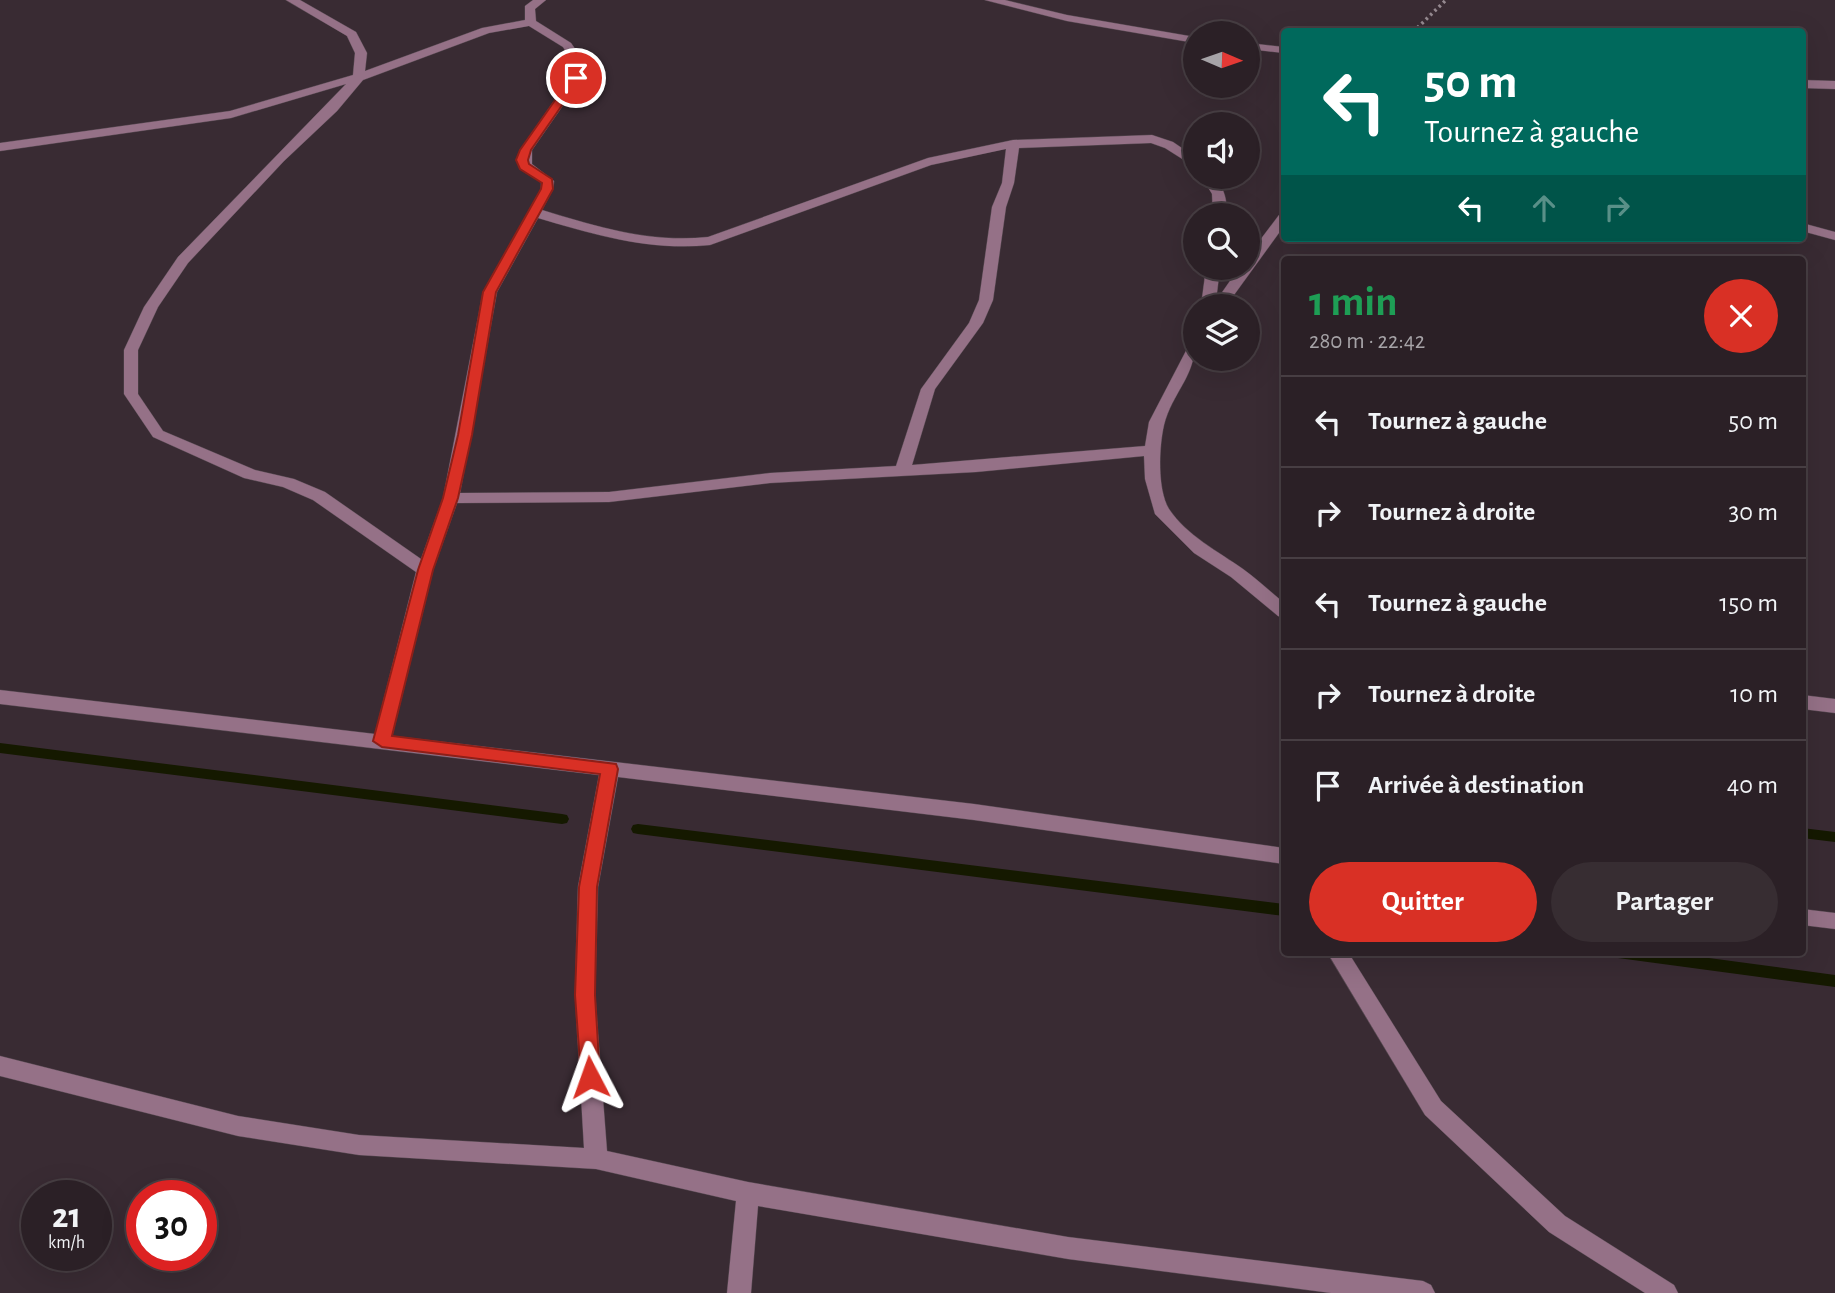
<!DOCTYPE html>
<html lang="fr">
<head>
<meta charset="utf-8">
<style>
	body { margin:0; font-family:"Alegreya Sans",sans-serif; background:#372d32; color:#f1f3f6; height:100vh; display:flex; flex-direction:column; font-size:26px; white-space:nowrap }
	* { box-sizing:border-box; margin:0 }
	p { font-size:23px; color:#a6a3a7 }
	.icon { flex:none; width:38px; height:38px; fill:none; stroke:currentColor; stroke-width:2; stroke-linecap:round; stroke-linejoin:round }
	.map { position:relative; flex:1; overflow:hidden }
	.details { position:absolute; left:1281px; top:256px; width:525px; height:700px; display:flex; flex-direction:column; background:#2b2026; border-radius:7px; box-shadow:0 7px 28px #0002,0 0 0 2px #473e43 }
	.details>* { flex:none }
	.banner { position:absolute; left:1281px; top:28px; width:525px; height:214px; border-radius:7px; box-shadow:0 7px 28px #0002,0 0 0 2px #473e43; background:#00695c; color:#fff; overflow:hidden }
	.needle { width:46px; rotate:92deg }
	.fabs { position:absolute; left:1183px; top:21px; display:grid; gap:14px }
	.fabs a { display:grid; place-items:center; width:77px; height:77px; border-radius:50%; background:#2b2026; box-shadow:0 7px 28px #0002,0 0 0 2px #473e43; font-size:35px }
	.speed { position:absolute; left:21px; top:1180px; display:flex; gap:14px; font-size:35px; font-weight:700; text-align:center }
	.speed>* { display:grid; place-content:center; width:91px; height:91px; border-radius:50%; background:#2b2026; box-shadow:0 7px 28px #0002,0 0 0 2px #473e43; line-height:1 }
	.speed small { font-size:18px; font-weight:400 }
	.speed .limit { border:10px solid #d22; background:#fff; color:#111 }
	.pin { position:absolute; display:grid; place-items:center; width:60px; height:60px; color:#fff; margin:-30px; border:4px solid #fff; border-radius:50%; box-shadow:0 2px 7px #0007 }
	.me { position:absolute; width:77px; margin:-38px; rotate:356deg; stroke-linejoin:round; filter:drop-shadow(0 0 5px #0008) }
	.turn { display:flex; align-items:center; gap:24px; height:147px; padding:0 28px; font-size:32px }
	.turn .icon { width:91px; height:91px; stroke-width:2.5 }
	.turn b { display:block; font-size:49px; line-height:60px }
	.lanes { display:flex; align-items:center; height:66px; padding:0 28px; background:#0003; justify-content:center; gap:35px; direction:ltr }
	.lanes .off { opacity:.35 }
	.round { display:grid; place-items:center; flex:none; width:74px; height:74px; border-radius:37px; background:#372d32 }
	.overview { display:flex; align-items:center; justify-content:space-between; height:119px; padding:0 28px }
	h1 { font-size:42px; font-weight:700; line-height:52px; color:#1e9e55 }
	.primary-button { display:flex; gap:14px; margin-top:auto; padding:14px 28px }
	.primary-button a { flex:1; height:80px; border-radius:42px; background:#d93025; color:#fff; font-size:28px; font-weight:700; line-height:80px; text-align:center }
	.primary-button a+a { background:#372d32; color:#f1f3f6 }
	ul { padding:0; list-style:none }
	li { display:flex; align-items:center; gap:21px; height:91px; padding:0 28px; border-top:2px solid #473e43 }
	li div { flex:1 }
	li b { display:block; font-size:26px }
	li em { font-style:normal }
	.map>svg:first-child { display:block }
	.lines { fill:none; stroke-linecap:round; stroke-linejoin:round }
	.stream { fill:#151900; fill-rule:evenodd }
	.minor-casing { stroke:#554850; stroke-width:1 }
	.path { stroke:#958990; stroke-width:3.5; stroke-dasharray:2.5 3.5; stroke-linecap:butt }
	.minor { fill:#957187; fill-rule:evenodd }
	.route { fill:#d93025; stroke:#8d1f18; stroke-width:2 }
</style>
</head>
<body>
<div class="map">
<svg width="1835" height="1293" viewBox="0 0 1835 1293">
	<rect width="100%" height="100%" fill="#392b33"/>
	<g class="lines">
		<path class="stream" d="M0,743L562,814L567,815L569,819L567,823L562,824L0,753Z
			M638,824L1284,904V916L638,834L633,833L631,829L633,825Z
			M1802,828L1835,832V842L1802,838Z
			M1611,952H1664L1835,975V987L1618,958L1613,956Z"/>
		<g class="minor-casing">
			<path id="minor" d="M286,0H300L356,32L367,53L365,71L482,28L525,20V6L533,0H546L535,9L536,21L571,43L585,63L582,78L532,150V164L554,181L553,189L542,210C598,227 649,243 708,237L928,158L1013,140L1152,135L1173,142L1195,157V167L1165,148L1151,143L1019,148L1014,183L1006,207L993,300L983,323L935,389L912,465L1145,446L1149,422L1188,347L1195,343C1195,377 1172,393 1164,425C1159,447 1157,489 1169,509C1186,535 1219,552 1243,569C1258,580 1271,592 1284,603V618L1278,616L1231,577L1194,553L1155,514L1145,479L1144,456L976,472L770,483L609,502L457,503L433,570L392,736L974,804L1284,848V864L974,820L618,777L598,887L595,994L607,1151L748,1182L1068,1237L1423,1281L1431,1285L1435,1293H1331L1068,1259L758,1206L751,1293H727L736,1201L596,1169L359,1155L238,1136L0,1076V1056L238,1116L359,1135L584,1148L575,994L578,887L599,775L0,704V690L375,734L416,572L313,500L283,487L244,478L153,437L124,394V350L144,307L178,257L346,84L231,118L0,151V143L230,111L353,75L355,53L347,36ZM529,26L563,47L573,63L570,78L520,150V165L541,182V189L483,292L443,498L421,559L325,492L294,479L255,470L163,431L138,394V350L158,307L188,263L284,161L337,111L363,80L489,33ZM1006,149L1002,183L992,207L979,300L969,323L921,389L896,466L770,473L609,492L460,493L497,292L538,218C596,235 649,251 710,245L931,165Z
				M985,0H1005L1067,15L1195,37V43L1067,21Z
				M1248,43L1284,47V53L1248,49Z
				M1802,80L1835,81V89L1802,88Z
				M1202,177H1215C1224,189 1228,200 1226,215H1213L1212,194Z
				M1284,214V226L1226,306H1201L1206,268H1220L1216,301L1239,268H1248V256L1279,215Z
				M1802,223L1835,232V240L1802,231Z
				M1802,695L1835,699V713L1802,709Z
				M1802,909L1835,913V929L1802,925Z
				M1327,952H1348L1441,1101L1565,1216L1674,1285L1678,1293H1645L1549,1232L1425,1115Z"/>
		</g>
		<path class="path" d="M1413,32L1446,0"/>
		<use href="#minor" class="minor"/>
	</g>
	<path class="route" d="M572,76L581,78L531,150L528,160L529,164L552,179L553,189L496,292L472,435L458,498L433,570L392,736L616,764L618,769L597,887L595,995L600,1077L597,1083L590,1086L583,1083L581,1077L575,995L579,887L600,774L382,747L373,741L418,570L443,498L458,435L483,292L541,189L542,183L520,169L516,160L520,150Z"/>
</svg>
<div class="fabs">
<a><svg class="needle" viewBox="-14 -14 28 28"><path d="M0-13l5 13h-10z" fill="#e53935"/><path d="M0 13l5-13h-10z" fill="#a6a3a7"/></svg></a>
<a><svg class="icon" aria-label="sound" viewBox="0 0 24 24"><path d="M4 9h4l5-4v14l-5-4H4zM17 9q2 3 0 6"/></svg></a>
<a><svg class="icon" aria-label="search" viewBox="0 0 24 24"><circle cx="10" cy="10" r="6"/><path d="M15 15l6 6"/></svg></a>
<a><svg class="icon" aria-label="layers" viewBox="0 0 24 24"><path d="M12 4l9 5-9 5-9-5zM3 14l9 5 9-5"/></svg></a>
</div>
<div class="speed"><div>21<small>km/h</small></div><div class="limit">30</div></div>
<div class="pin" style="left:576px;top:78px;background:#d93025"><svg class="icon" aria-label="arrive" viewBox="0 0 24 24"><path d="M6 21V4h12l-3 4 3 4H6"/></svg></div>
<svg class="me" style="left:590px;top:1077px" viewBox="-20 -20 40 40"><path d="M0-17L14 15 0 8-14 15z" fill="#d93025" stroke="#fff" stroke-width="4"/></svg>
<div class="banner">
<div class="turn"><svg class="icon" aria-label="left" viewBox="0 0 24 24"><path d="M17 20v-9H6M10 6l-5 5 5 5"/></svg><div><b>50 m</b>Tournez à gauche</div></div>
<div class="lanes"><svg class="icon" aria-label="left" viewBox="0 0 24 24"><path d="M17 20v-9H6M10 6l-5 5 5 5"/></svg><svg class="icon off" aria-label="ahead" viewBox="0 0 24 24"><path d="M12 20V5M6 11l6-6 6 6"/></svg><svg class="icon off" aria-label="right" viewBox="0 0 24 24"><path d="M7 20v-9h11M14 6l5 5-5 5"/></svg></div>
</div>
<section class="details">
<div class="overview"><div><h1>1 min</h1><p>280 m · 22:42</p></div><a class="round" style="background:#d93025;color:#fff"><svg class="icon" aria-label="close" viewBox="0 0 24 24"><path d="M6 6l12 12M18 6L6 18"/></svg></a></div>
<ul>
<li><svg class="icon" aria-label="left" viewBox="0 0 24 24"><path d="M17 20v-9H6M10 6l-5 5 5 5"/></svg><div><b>Tournez à gauche</b></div><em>50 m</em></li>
<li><svg class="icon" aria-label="right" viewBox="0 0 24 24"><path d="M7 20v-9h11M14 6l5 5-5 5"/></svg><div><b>Tournez à droite</b></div><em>30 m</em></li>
<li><svg class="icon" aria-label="left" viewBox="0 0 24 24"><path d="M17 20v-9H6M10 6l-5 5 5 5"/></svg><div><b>Tournez à gauche</b></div><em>150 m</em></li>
<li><svg class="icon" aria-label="right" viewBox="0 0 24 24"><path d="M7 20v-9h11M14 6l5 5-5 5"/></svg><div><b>Tournez à droite</b></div><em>10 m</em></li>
<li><svg class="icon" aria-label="arrive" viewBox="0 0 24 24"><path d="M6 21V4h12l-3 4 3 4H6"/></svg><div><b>Arrivée à destination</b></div><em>40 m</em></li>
</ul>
<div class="primary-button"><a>Quitter</a><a>Partager</a></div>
</section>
</div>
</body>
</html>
